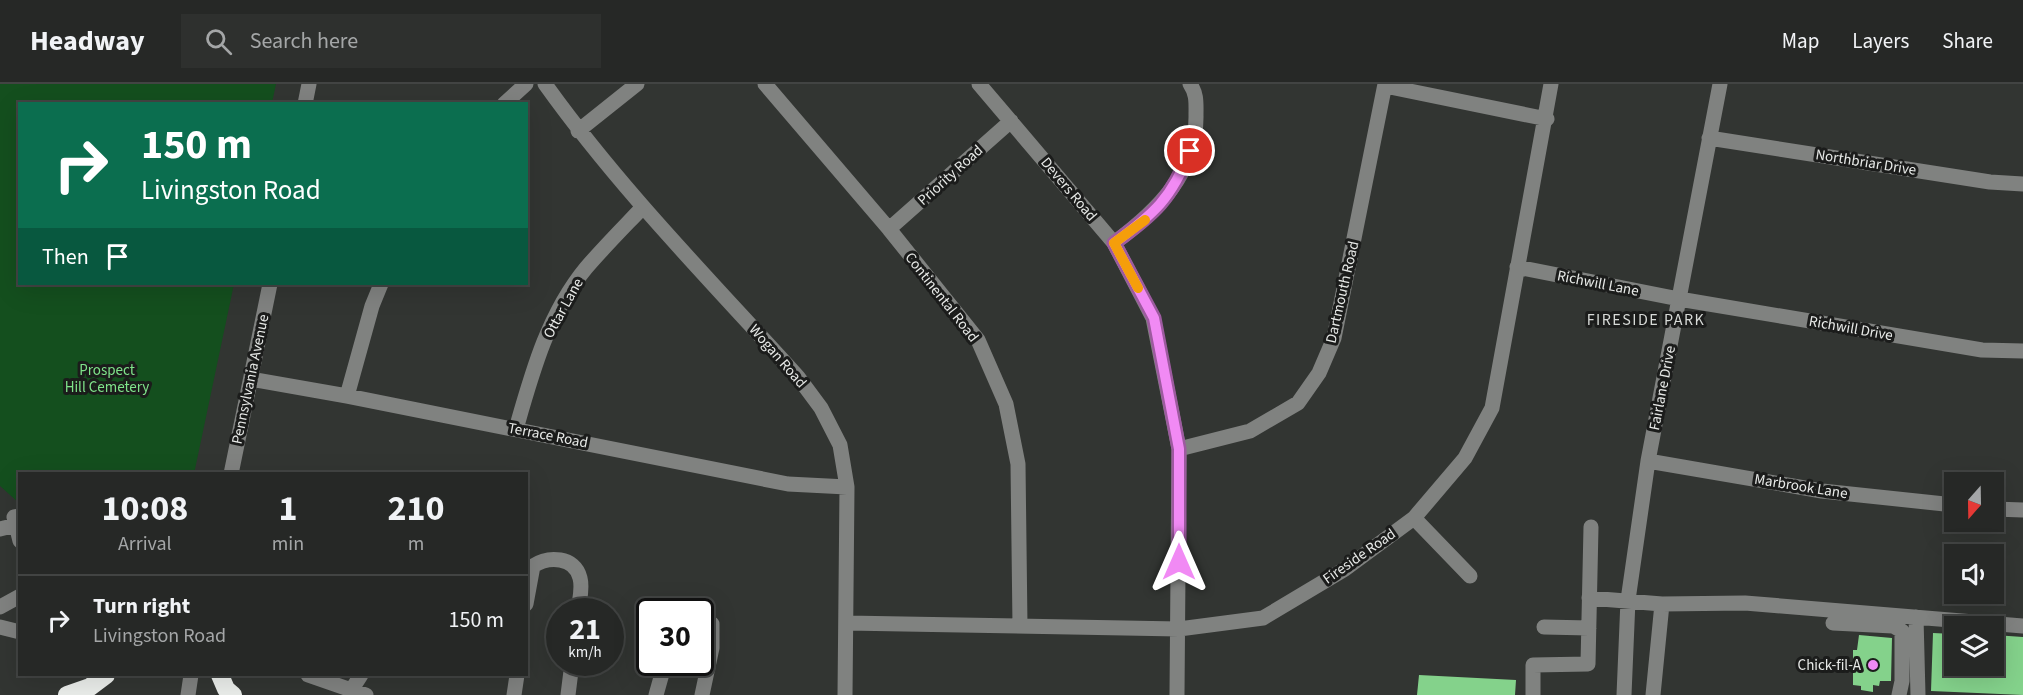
<!DOCTYPE html>
<html lang="en">
<head>
<meta charset="utf-8">
<style>
	body { margin:0; font-family:"Source Sans 3",sans-serif; background:#2e302e; color:#f1f3f6; height:100vh; display:flex; flex-direction:column; font-size:22px; white-space:nowrap }
	* { box-sizing:border-box; margin:0 }
	p { font-size:20px; color:#a4a6a7 }
	.icon { flex:none; width:33px; height:33px; fill:none; stroke:currentColor; stroke-width:2; stroke-linecap:round; stroke-linejoin:round }
	.map { position:relative; flex:1; overflow:hidden }
	.drawer { position:absolute; left:18px; top:388px; width:510px; height:204px; display:flex; flex-direction:column; background:#262826; border-radius:0px; box-shadow:0 6px 24px #0002,0 0 0 2px #424443 }
	.drawer>* { flex:none }
	.banner { position:absolute; left:18px; top:18px; width:510px; height:183px; border-radius:0px; box-shadow:0 6px 24px #0002,0 0 0 2px #424443; background:#0b6e4f; color:#fff; overflow:hidden }
	.needle { width:39px; rotate:200deg }
	.tools { position:absolute; left:1944px; top:388px; display:grid; gap:12px }
	.tools a { display:grid; place-items:center; width:60px; height:60px; border-radius:0px; background:#262826; box-shadow:0 6px 24px #0002,0 0 0 2px #424443; font-size:30px }
	.speed { position:absolute; left:546px; top:514px; display:flex; gap:12px; font-size:30px; font-weight:700; text-align:center }
	.speed>* { display:grid; place-content:center; width:78px; height:78px; border-radius:50%; background:#262826; box-shadow:0 6px 24px #0002,0 0 0 2px #424443; line-height:1 }
	.speed small { font-size:15px; font-weight:400 }
	.speed .limit { border:3px solid #111; border-radius:9px; background:#fff; color:#111 }
	.pin { position:absolute; display:grid; place-items:center; width:51px; height:51px; color:#fff; margin:-26px; border:3px solid #fff; border-radius:50%; box-shadow:0 2px 6px #0007 }
	.me { position:absolute; width:66px; margin:-33px; rotate:0deg; stroke-linejoin:round; filter:drop-shadow(0 0 4px #0008) }
	.turn { display:flex; align-items:center; gap:21px; height:126px; padding:0 24px; font-size:27px }
	.turn .icon { width:78px; height:78px; stroke-width:2.5 }
	.turn b { display:block; font-size:42px; line-height:51px }
	.then { display:flex; align-items:center; height:57px; padding:0 24px; background:#0003; gap:12px; font-size:22px }
	.eta { display:flex; justify-content:space-evenly; align-items:center; height:102px; text-align:center }
	.eta b { font-size:36px; font-weight:700; line-height:42px }
	ul { padding:0; list-style:none }
	li { display:flex; align-items:center; gap:18px; height:90px; padding:0 24px; border-top:2px solid #424443 }
	li div { flex:1 }
	li b { display:block; font-size:22px }
	li em { font-style:normal }
	header { display:flex; align-items:center; gap:36px; box-sizing:border-box; height:84px; padding:0 30px; background:#262826; border-bottom:2px solid #424443 }
	header strong { font-size:28px }
	nav { display:flex; gap:33px; margin-inline-start:auto; font-size:21px }
	.search { width:420px; height:54px; background:#2e302e; display:flex; align-items:center; gap:15px; box-sizing:border-box; padding:0 21px; border-radius:0px; color:#a4a6a7; font-size:22px }
	.map>svg:first-child { display:block }
	.green { fill:#144f1e }
	.building { fill:#84d28b }
	.lines { fill:none; stroke-linecap:round; stroke-linejoin:round }
	.minor { stroke:#808280; stroke-width:15 }
	.highway { stroke:#ebeeeb; stroke-width:18 }
	.route-casing { stroke:#9d5a9f; stroke-width:15 }
	.route { stroke:#f18af4; stroke-width:10 }
	.slow { stroke:#f59e0b; stroke-width:10 }
	.poi-dot { fill:#f18af4; stroke:#1b1c1b; stroke-width:2 }
	.labels { text-anchor:middle; stroke-width:6; stroke-linejoin:round; paint-order:stroke }
	.street-label { font-size:15px; fill:#e8eae8; stroke:#1b1c1b }
	.park-label { font-size:15px; fill:#7fe38a; stroke:#1b1c1b }
	.poi-label { font-size:15px; fill:#e8eae8; stroke:#1b1c1b; text-anchor:end }
	.neighbourhood-label { font-size:16px; letter-spacing:1.5px; fill:#d7dad7; stroke:#1b1c1b }
</style>
</head>
<body>
<header>
<strong>Headway</strong>
<div class="search"><svg class="icon" aria-label="search" viewBox="0 0 24 24"><circle cx="10" cy="10" r="6"/><path d="M15 15l6 6"/></svg>Search here</div>
<nav><a>Map</a><a>Layers</a><a>Share</a></nav>
</header>
<div class="map">
<svg width="2023" height="611" viewBox="0 0 2023 611">
	<rect width="100%" height="100%" fill="#323532"/>
	<path class="green" d="M0,0H276L272,19L20,20V200H234L194,390H20L19,419L0,402Z"/>
	<path class="building" d="M1933,549L1954,550V582H1994V551L2023,553V611L1931,607Z
		M1859,551L1892,554L1891,597H1880L1879,602L1873,601V608L1861,606V602L1853,601V566H1857Z
		M1419,591L1516,596L1515,611H1417Z"/>
	<g class="lines">
		<path class="minor" d="M545,0C620,105 712,198 798,293L821,324L840,361L847,403L845,611
			M765,0L889,145L978,256L1006,320L1018,380L1020,542
			M979,0L1114,159L1153,234L1179,365L1177,611
			M1385,2L1547,35
			M305,20L309,0
			M504,20L526,0
			M578,47L637,0
			M1709,54L1990,98L2023,100
			M889,145L1011,37
			M1114,159C1157,127 1197,89 1196,31C1196,19 1197,10 1190,0
			M1517,183L1679,215L1982,266L2023,267
			M251,295L347,312L788,400L847,403
			M347,312L372,222L381,200
			M516,345C532,289 548,230 586,184C604,163 624,143 643,123
			M1179,365L1250,347L1298,319L1319,289L1334,254L1385,0
			M1648,377L1822,407L1954,421
			M231,390L270,200
			M1994,425L2023,426
			M20,432L14,433L20,457
			M1414,434L1470,492
			M0,445L16,441
			M1589,514L1662,520L1745,519L2023,542
			M526,520L533,482C548,472 575,472 580,494C583,505 579,517 578,528
			M0,523L20,512
			M1916,533L1918,611
			M700,536L712,540V564L702,611
			M847,539L1179,545L1263,534L1345,485L1414,434L1465,374L1492,324L1551,0
			M1833,539L1893,542L1902,547V597L1899,611
			M0,543L20,548
			M1544,543L1589,544
			M308,591L366,611
			M352,605L361,591
			M188,611L191,591
			M514,611L517,591
			M568,611L572,579
			M656,611L665,579
			M1533,611V581L1588,580L1591,443
			M1624,611L1628,516L1648,377L1720,0
			M1653,611L1662,520"/>
		<path class="highway" d="M220,591L226,605L233,611
			M67,611L90,603L106,591"/>
	</g>
	<g class="lines">
		<g class="route-casing">
			<path id="route" d="M1179,478V365L1154,234L1114,159C1154,130 1172,114 1190,67"/>
		</g>
		<use href="#route" class="route"/>
		<path class="slow" d="M1138,204L1114,159L1145,136"/>
	</g>
	<circle class="poi-dot" cx="1873" cy="581" r="6"/>
	<g class="labels">
		<g class="street-label">
			<text transform="translate(1866 78) rotate(9)" y="5">Northbriar Drive</text>
			<text transform="translate(950 91) rotate(-42)" y="5">Priority Road</text>
			<text transform="translate(1069 105) rotate(50)" y="5">Devers Road</text>
			<text transform="translate(1598 199) rotate(11)" y="5">Richwill Lane</text>
			<text transform="translate(1342 208) rotate(-77)" y="5">Dartmouth Road</text>
			<text transform="translate(942 213) rotate(52)" y="5">Continental Road</text>
			<text transform="translate(563 224) rotate(-61)" y="5">Ottar Lane</text>
			<text transform="translate(1851 244) rotate(10)" y="5">Richwill Drive</text>
			<text transform="translate(778 272) rotate(49)" y="5">Wogan Road</text>
			<text transform="translate(250 295) rotate(-78)" y="5">Pennsylvania Avenue</text>
			<text transform="translate(1662 304) rotate(-79)" y="5">Fairlane Drive</text>
			<text transform="translate(548 351) rotate(11)" y="5">Terrace Road</text>
			<text transform="translate(1801 402) rotate(9)" y="5">Marbrook Lane</text>
			<text transform="translate(1359 472) rotate(-35)" y="5">Fireside Road</text>
		</g>
		<g class="park-label">
			<text x="107" y="291">Prospect<tspan x="107" dy="17">Hill Cemetery</tspan></text>
		</g>
		<g class="poi-label">
			<text x="1861" y="586">Chick-fil-A</text>
		</g>
		<g class="neighbourhood-label">
			<text x="1646" y="241">FIRESIDE PARK</text>
		</g>
	</g>
</svg>
<div class="tools">
<a><svg class="needle" viewBox="-14 -14 28 28"><path d="M0-13l5 13h-10z" fill="#e53935"/><path d="M0 13l5-13h-10z" fill="#a4a6a7"/></svg></a>
<a><svg class="icon" aria-label="sound" viewBox="0 0 24 24"><path d="M4 9h4l5-4v14l-5-4H4zM17 9q2 3 0 6"/></svg></a>
<a><svg class="icon" aria-label="layers" viewBox="0 0 24 24"><path d="M12 4l9 5-9 5-9-5zM3 14l9 5 9-5"/></svg></a>
</div>
<div class="speed"><div>21<small>km/h</small></div><div class="limit">30</div></div>
<div class="pin" style="left:1190px;top:67px;background:#d93025"><svg class="icon" aria-label="arrive" viewBox="0 0 24 24"><path d="M6 21V4h12l-3 4 3 4H6"/></svg></div>
<svg class="me" style="left:1179px;top:478px" viewBox="-20 -20 40 40"><path d="M0-17L14 15 0 8-14 15z" fill="#f18af4" stroke="#fff" stroke-width="4"/></svg>
<div class="banner">
<div class="turn"><svg class="icon" aria-label="right" viewBox="0 0 24 24"><path d="M7 20v-9h11M14 6l5 5-5 5"/></svg><div><b>150 m</b>Livingston Road</div></div>
<div class="then">Then<svg class="icon" aria-label="arrive" viewBox="0 0 24 24"><path d="M6 21V4h12l-3 4 3 4H6"/></svg></div>
</div>
<section class="drawer">
<div class="eta">
<div><b>10:08</b><p>Arrival</p></div>
<div><b>1</b><p>min</p></div>
<div><b>210</b><p>m</p></div>
</div>
<ul>
<li><svg class="icon" aria-label="right" viewBox="0 0 24 24"><path d="M7 20v-9h11M14 6l5 5-5 5"/></svg><div><b>Turn right</b><p>Livingston Road</p></div><em>150 m</em></li>
</ul>
</section>
</div>
</body>
</html>
